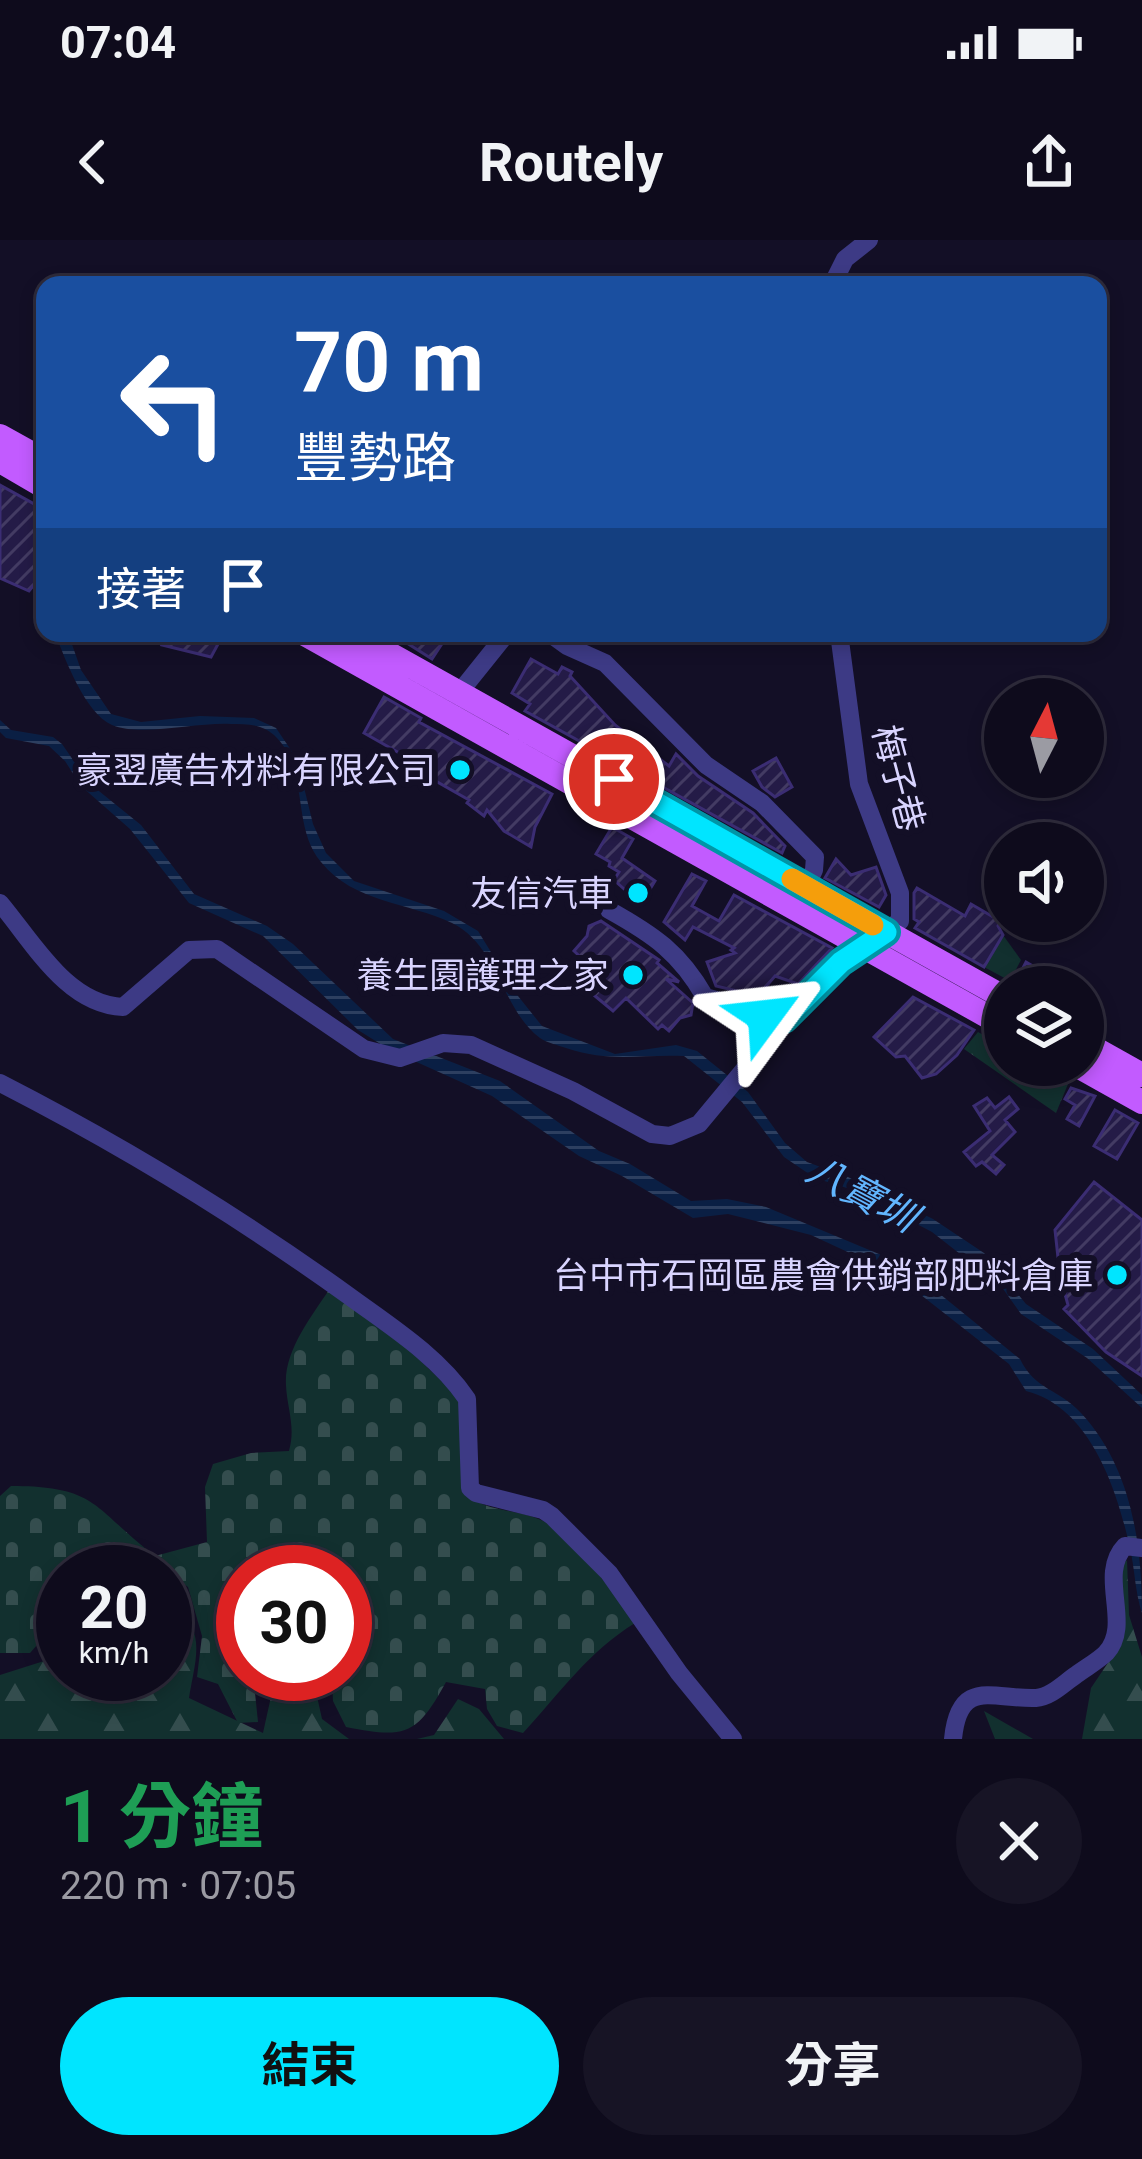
<!DOCTYPE html>
<html lang="zh-TW">
<head>
<meta charset="utf-8">
<style>
	body { margin:0; font-family:Roboto,"Noto Sans TC",sans-serif; background:#171425; color:#f1f3f6; height:100vh; display:flex; flex-direction:column; font-size:45px; white-space:nowrap }
	* { box-sizing:border-box; margin:0 }
	p { font-size:39px; color:#9b9ba3 }
	.icon { flex:none; width:66px; height:66px; fill:none; stroke:currentColor; stroke-width:2; stroke-linecap:round; stroke-linejoin:round }
	.map { position:relative; height:1499px; overflow:hidden }
	.panel { display:flex; flex-direction:column; background:#0e0b1c; flex:1 }
	.panel>* { flex:none }
	.hud { position:absolute; left:36px; top:36px; width:1071px; height:366px; border-radius:24px; box-shadow:0 6px 18px #0003,0 0 0 3px #2e2b3b; background:#1a4fa0; color:#fff; overflow:hidden }
	.needle { width:78px; rotate:6deg }
	.controls { position:absolute; left:984px; top:438px; display:grid; gap:24px }
	.controls a { display:grid; place-items:center; width:120px; height:120px; border-radius:50%; background:#0e0b1c; box-shadow:0 6px 18px #0003,0 0 0 3px #2e2b3b; font-size:60px }
	.speed { position:absolute; left:36px; top:1305px; display:flex; gap:24px; font-size:60px; font-weight:700; text-align:center }
	.speed>* { display:grid; place-content:center; width:156px; height:156px; border-radius:50%; background:#0e0b1c; box-shadow:0 6px 18px #0003,0 0 0 3px #2e2b3b; line-height:1 }
	.speed small { font-size:30px; font-weight:400 }
	.speed .limit { border:18px solid #d22; background:#fff; color:#111 }
	.pin { position:absolute; display:grid; place-items:center; width:102px; height:102px; color:#fff; margin:-51px; border:6px solid #fff; border-radius:50%; box-shadow:0 3px 12px #0007 }
	.me { position:absolute; width:132px; margin:-66px; rotate:60deg; stroke-linejoin:round; filter:drop-shadow(0 0 9px #0008) }
	.turn { display:flex; align-items:center; gap:42px; height:252px; padding:0 60px; font-size:54px }
	.turn .icon { width:156px; height:156px; stroke-width:2.5 }
	.turn b { display:block; font-size:84px; line-height:102px }
	.then { display:flex; align-items:center; height:114px; padding:0 60px; background:#0003; gap:24px; font-size:45px }
	.round { display:grid; place-items:center; flex:none; width:126px; height:126px; border-radius:63px; background:#171425 }
	.overview { display:flex; align-items:center; justify-content:space-between; height:204px; padding:0 60px }
	h1 { font-size:72px; font-weight:700; line-height:90px; color:#1e9e55 }
	.action { display:flex; gap:24px; margin-top:auto; padding:24px 60px }
	.action a { flex:1; height:138px; border-radius:72px; background:#00e5ff; color:#111; font-size:48px; font-weight:700; line-height:138px; text-align:center }
	.action a+a { background:#171425; color:#f1f3f6 }
	.status { display:flex; justify-content:space-between; align-items:center; height:84px; padding:0 60px; background:#0e0b1c; direction:ltr }
	.status svg { height:33px; fill:currentColor }
	header { display:flex; justify-content:space-between; align-items:center; height:156px; padding:0 60px; background:#0e0b1c; font-size:54px; font-weight:700 }
	.map>svg:first-child { display:block }
	.green { fill:#12302f }
	.forest { fill:url(#forest-firs) }
	.cemetery { fill:url(#cemetery-stones) }
	.water { fill:url(#water-rules) }
	.building { fill:url(#building-hatch); stroke:#3b2d73; stroke-width:3 }
	.lines { fill:none; stroke-linecap:round; stroke-linejoin:round }
	.minor { stroke:#3d3a85; stroke-width:18 }
	.major { stroke:#c25bff; stroke-width:24 }
	.route-casing { stroke:#0095a6; stroke-width:30 }
	.route { stroke:#00e5ff; stroke-width:21 }
	.slow { stroke:#f59e0b; stroke-width:21 }
	.poi-dot { fill:#00e5ff; stroke:#130f26; stroke-width:4.5 }
	.labels { text-anchor:middle; stroke-width:12; stroke-linejoin:round; paint-order:stroke }
	.poi-label { font-size:36px; fill:#d9d4ff; stroke:#130f26; text-anchor:end }
	.street-label { font-size:36px; fill:#d9d4ff; stroke:#130f26 }
	.water-label { font-size:39px; font-style:italic; fill:#62b6ff; stroke:#130f26 }
</style>
</head>
<body>
<div class="status"><b>07:04</b><svg viewBox="0 0 49 12"><path d="M0 12V9h3v3zM5 12V6h3v6zM10 12V3h3v9zM15 12V0h3v12zM26 1h20v11H26zM47 4h2v5h-2z"/></svg></div>
<header><svg class="icon" aria-label="back" viewBox="0 0 24 24"><path d="M15 5l-7 7 7 7"/></svg>Routely<svg class="icon" aria-label="share" viewBox="0 0 24 24"><path d="M12 15V3M7 8l5-5 5 5M5 13v7h14v-7"/></svg></header>
<div class="map">
<svg width="1142" height="1499" viewBox="0 0 1142 1499">
	<defs>
		<pattern id="forest-firs" width="22" height="20" patternUnits="userSpaceOnUse" patternTransform="scale(3)"><rect width="22" height="20" fill="#12302f"/><path d="M5 1l3.5 6h-7zM16 11l3.5 6h-7z" fill="#344d4e"/></pattern>
		<pattern id="cemetery-stones" width="16" height="16" patternUnits="userSpaceOnUse" patternTransform="scale(3)"><rect width="16" height="16" fill="#12302f"/><path d="M2 7V4a2 2 0 0 1 4 0v3zM10 15v-3a2 2 0 0 1 4 0v3z" fill="#344d4e"/></pattern>
		<pattern id="water-rules" width="6" height="5" patternUnits="userSpaceOnUse" patternTransform="scale(3)"><rect width="6" height="5" fill="#0a1f44"/><path d="M0 2.5h6" fill="none" stroke="#2d3f60"/></pattern>
		<pattern id="building-hatch" width="6" height="6" patternUnits="userSpaceOnUse" patternTransform="scale(3)"><rect width="6" height="6" fill="#241b47"/><path d="M-1 1l2-2M0 6l6-6M5 7l2-2" fill="none" stroke="#433b63"/></pattern>
	</defs>
	<rect width="100%" height="100%" fill="#130f26"/>
	<path class="green" d="M1003,695L1021,720L1010,741L984,727Z"/>
	<path class="forest" d="M978,792L1005,807V825H1035L1068,844L1056,873L964,809Z
		M1127,1320L1129,1375L1142,1417V1499H1082L1091,1448L1122,1402L1120,1328Z
		M178,1373C208,1390 193,1429 189,1458L263,1493L276,1434H312L322,1479L349,1499H0V1435L63,1415V1434H165V1378Z
		M458,1459L479,1469L504,1499H417L434,1495Z
		M984,1471L1033,1499H1034H995Z"/>
	<path class="cemetery" d="M329,1050L399,1100L461,1160L464,1251C482,1273 516,1268 541,1280C571,1293 615,1355 635,1383C588,1412 560,1453 523,1493L497,1486L487,1469L485,1449L446,1442C417,1495 406,1499 346,1487L333,1461L332,1434H345V1332H243V1434H253L258,1482L238,1483L218,1444L197,1437L202,1396L188,1347L175,1337L165,1342V1332H63V1382H57L30,1413H0V1256L11,1246C99,1246 93,1269 155,1316L207,1302L205,1247L213,1224L251,1213L289,1211C296,1187 287,1168 286,1145C284,1111 311,1077 329,1050Z"/>
	<path class="water" d="M55,393H68L81,430L111,474L141,482L200,476L254,478L276,488L297,519L313,584L326,613L354,641L444,671L478,691L518,756L542,786L615,814L676,805L697,811L748,852L785,903L807,922L848,937L933,979L984,1013L1026,1064L1093,1109L1142,1155V1168L1087,1118L1021,1074L1001,1046L932,992L850,949L815,938L784,917L742,862L684,816C639,814 612,823 566,808C558,805 547,803 540,798C501,769 499,706 452,683C408,662 354,663 321,622C291,587 310,528 274,495C262,484 246,484 231,484C197,482 141,497 112,485C85,473 65,419 55,393Z
		M0,480L11,490L53,497L62,504L89,543L141,585L194,654L267,686L293,704L393,799L500,841L599,911L630,924L691,961L727,959L766,967L903,1024L1020,1119C1035,1150 1059,1149 1081,1173C1131,1227 1142,1303 1142,1373C1135,1352 1135,1330 1130,1308C1117,1249 1090,1167 1026,1151L1009,1124L893,1033L811,995L728,974L693,978L622,936L579,916L492,856L390,810L358,790L263,696L189,663L130,589L81,546L65,521L49,506L6,498L0,492Z"/>
	<path class="building" d="M0,245L45,270V332L29,351L0,338Z
		M168,393H224L211,417L162,405Z
		M406,393H449L432,419L402,400Z
		M531,419L558,434L562,427L572,432L570,436L615,485L669,526L676,514L698,536L753,573L785,606L782,613L525,471L530,464L512,453Z
		M384,457L421,478L419,482L552,554L535,587L531,607L504,591L487,570L484,576L467,563L469,560L404,523L408,518L364,493Z
		M776,518L792,547L775,557L762,547L753,531Z
		M612,587L633,599L622,618L655,641L641,664L614,640L619,632L609,626L610,622L596,614Z
		M836,619L851,635L876,627L886,655L879,667L825,638Z
		M692,634L706,641L692,666L719,681L734,655L832,708L798,744L775,736L758,756L716,746L707,722L735,713L731,710L734,708L693,687L685,700L664,682Z
		M917,648L965,676L971,664L1000,681L998,686L1003,695L984,727L915,688L919,682L914,679V653Z
		M601,681L659,720L657,723L679,742L666,739L693,763L691,775L680,778L669,791L662,785L658,789L626,758L613,771L589,751L602,737L574,711L587,696L589,686Z
		M1026,722L1048,735L1041,747L1014,745Z
		M913,757L974,790L957,815L936,834L922,838L905,816L896,817L874,797Z
		M1071,848L1095,856L1079,886L1067,879L1075,865L1065,859Z
		M1009,857L1018,869L1005,880L1015,892L992,915L1004,925L996,934L982,922L976,926L964,912L990,891L974,866L987,858L995,868Z
		M1115,870L1138,883L1117,919L1094,906Z
		M1094,942L1142,980V1136L1106,1112L1064,1069L1068,1065L1060,1036L1055,990Z"/>
	<g class="lines">
		<path class="minor" d="M832,45L845,19L869,0
			M549,393L567,406L605,423L706,525L762,563L815,617L814,630L806,647
			M459,453L507,393
			M0,663C33,702 67,765 123,767L189,710L217,709L364,809L400,818L443,803L471,805L573,851L652,894L670,896L699,884L810,750L841,722L900,681V653L859,544L839,393
			M609,670C654,695 680,713 705,757L784,779
			M0,843C121,905 238,976 349,1056C390,1086 438,1116 467,1159L470,1248L476,1253L543,1270L552,1276L609,1333L679,1433L733,1499
			M953,1499C959,1436 994,1460 1036,1458C1051,1457 1064,1443 1076,1435C1085,1428 1098,1421 1106,1413C1133,1384 1097,1335 1125,1306L1142,1308"/>
		<path class="major" d="M0,196L45,221
			M0,221L45,247
			M303,393L1005,786
			M352,393L1005,758
			M1083,802L1142,835
			M1076,825L1142,862"/>
	</g>
	<g class="lines">
		<g class="route-casing">
			<path id="route" d="M614,539L886,692L841,722L784,779L765,776"/>
		</g>
		<use href="#route" class="route"/>
		<path class="slow" d="M792,639L873,685"/>
	</g>
	<g class="poi-dot">
		<circle cx="460" cy="530" r="12"/>
		<circle cx="638" cy="653" r="12"/>
		<circle cx="633" cy="735" r="12"/>
		<circle cx="1117" cy="1035" r="12"/>
	</g>
	<g class="labels">
		<g class="poi-label">
			<text x="436" y="543">豪翌廣告材料有限公司</text>
			<text x="614" y="666">友信汽車</text>
			<text x="609" y="748">養生園護理之家</text>
			<text x="1093" y="1048">台中市石岡區農會供銷部肥料倉庫</text>
		</g>
		<g class="street-label">
			<text transform="translate(899 538) rotate(75)" y="13">梅子巷</text>
		</g>
		<g class="water-label">
			<text transform="translate(862 953) rotate(28)" y="14">八寶圳</text>
		</g>
	</g>
</svg>
<div class="controls">
<a><svg class="needle" viewBox="-14 -14 28 28"><path d="M0-13l5 13h-10z" fill="#e53935"/><path d="M0 13l5-13h-10z" fill="#9b9ba3"/></svg></a>
<a><svg class="icon" aria-label="sound" viewBox="0 0 24 24"><path d="M4 9h4l5-4v14l-5-4H4zM17 9q2 3 0 6"/></svg></a>
<a><svg class="icon" aria-label="layers" viewBox="0 0 24 24"><path d="M12 4l9 5-9 5-9-5zM3 14l9 5 9-5"/></svg></a>
</div>
<div class="speed"><div>20<small>km/h</small></div><div class="limit">30</div></div>
<div class="pin" style="left:614px;top:539px;background:#d93025"><svg class="icon" aria-label="arrive" viewBox="0 0 24 24"><path d="M6 21V4h12l-3 4 3 4H6"/></svg></div>
<svg class="me" style="left:765px;top:776px" viewBox="-20 -20 40 40"><path d="M0-17L14 15 0 8-14 15z" fill="#00e5ff" stroke="#fff" stroke-width="4"/></svg>
<div class="hud">
<div class="turn"><svg class="icon" aria-label="left" viewBox="0 0 24 24"><path d="M17 20v-9H6M10 6l-5 5 5 5"/></svg><div><b>70 m</b>豐勢路</div></div>
<div class="then">接著<svg class="icon" aria-label="arrive" viewBox="0 0 24 24"><path d="M6 21V4h12l-3 4 3 4H6"/></svg></div>
</div>
</div>
<section class="panel">
<div class="overview"><div><h1>1 分鐘</h1><p>220 m · 07:05</p></div><a class="round"><svg class="icon" aria-label="close" viewBox="0 0 24 24"><path d="M6 6l12 12M18 6L6 18"/></svg></a></div>
<div class="action"><a>結束</a><a>分享</a></div>
</section>
</body>
</html>
